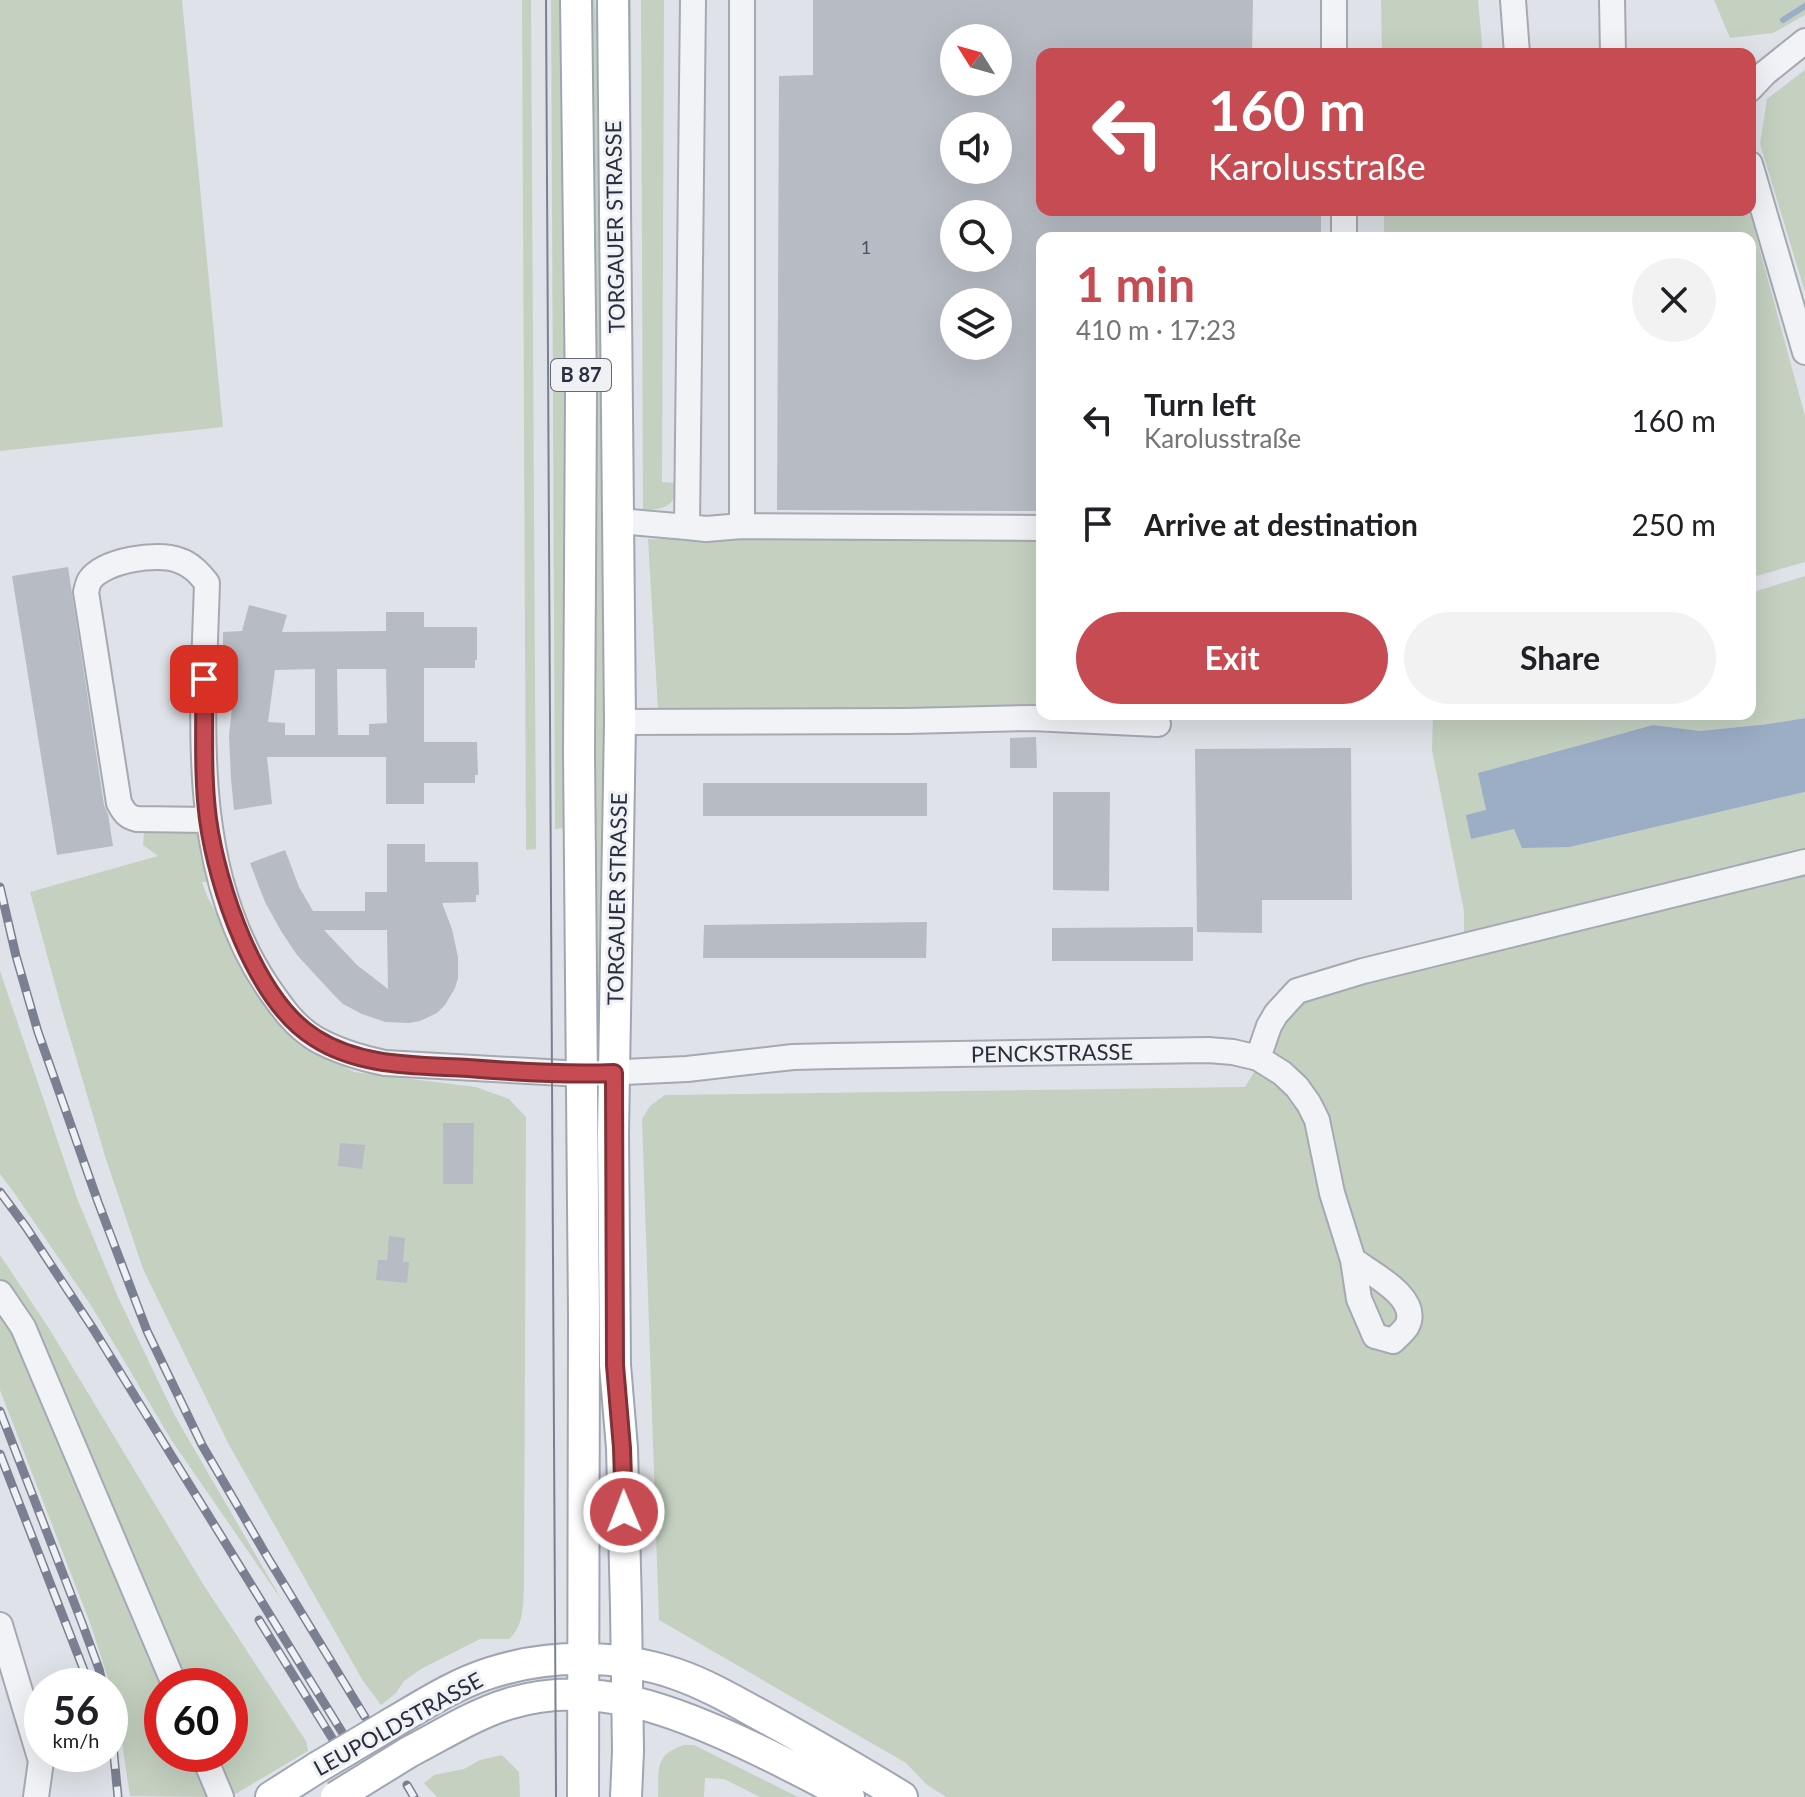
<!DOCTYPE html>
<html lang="en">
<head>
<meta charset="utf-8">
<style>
	body { margin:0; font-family:Lato,sans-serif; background:#f2f2f2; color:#202124; height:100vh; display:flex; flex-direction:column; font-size:30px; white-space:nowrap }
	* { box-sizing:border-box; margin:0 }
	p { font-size:26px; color:#757577 }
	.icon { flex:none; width:44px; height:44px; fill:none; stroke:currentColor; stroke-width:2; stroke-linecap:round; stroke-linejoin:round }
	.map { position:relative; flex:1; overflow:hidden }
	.side { position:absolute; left:1036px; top:232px; width:720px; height:488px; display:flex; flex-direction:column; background:#fff; border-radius:16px; box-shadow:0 8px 32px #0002 }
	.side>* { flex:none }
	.banner { position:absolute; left:1036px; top:48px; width:720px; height:168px; border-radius:16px; box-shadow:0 8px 32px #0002; background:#c74b52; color:#fff; overflow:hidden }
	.needle { width:52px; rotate:307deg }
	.buttons { position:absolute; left:940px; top:24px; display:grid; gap:16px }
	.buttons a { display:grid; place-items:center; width:72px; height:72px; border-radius:50%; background:#fff; box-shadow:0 8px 32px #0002; font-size:40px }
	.speed { position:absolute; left:24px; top:1668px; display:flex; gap:16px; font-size:40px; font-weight:700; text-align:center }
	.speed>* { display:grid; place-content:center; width:104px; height:104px; border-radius:50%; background:#fff; box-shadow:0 8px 32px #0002; line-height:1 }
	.speed small { font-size:20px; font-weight:400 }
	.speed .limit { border:12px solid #d22; background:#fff; color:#111 }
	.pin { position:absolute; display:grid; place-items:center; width:68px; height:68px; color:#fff; margin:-34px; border-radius:16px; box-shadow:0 4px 12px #0006 }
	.me { position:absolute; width:88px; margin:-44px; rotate:359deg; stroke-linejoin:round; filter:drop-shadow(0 0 6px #0008) }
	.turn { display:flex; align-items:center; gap:28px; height:168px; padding:0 40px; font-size:36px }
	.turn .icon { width:104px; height:104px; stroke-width:2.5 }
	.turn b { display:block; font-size:56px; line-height:68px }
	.round { display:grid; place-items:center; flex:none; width:84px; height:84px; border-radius:42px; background:#f2f2f2 }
	.headline { display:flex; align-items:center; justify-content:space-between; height:136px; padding:0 40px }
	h1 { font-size:48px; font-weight:700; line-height:60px; color:#c74b52 }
	.button { display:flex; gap:16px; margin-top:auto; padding:16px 40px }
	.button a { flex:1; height:92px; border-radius:48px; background:#c74b52; color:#fff; font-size:32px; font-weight:700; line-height:92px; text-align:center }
	.button a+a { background:#f2f2f2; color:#202124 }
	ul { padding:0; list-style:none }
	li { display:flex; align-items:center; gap:24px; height:104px; padding:0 40px }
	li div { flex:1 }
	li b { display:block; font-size:30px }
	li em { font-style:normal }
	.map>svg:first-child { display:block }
	.green { fill:#c4d1c1 }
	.water { fill:#9cadc6 }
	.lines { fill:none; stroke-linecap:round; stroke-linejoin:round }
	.stream { stroke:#9cadc6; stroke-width:6 }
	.building { fill:#b7bbc4; fill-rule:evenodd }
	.minor-casing { stroke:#a5a9b2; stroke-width:28 }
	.major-casing { stroke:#9fa5b3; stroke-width:34 }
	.minor { stroke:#f2f3f6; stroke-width:24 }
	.major { stroke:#fff; stroke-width:30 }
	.tram { stroke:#7a8091; stroke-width:2 }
	.rail-casing { stroke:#7a8091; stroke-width:9 }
	.rail { stroke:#eff1f5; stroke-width:6; stroke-dasharray:18; stroke-linecap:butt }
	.major-bridge-casing { stroke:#9fa5b3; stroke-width:34; stroke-linecap:butt }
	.major-bridge { stroke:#fff; stroke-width:30 }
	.route-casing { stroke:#813135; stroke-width:20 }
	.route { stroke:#c74b52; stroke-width:14 }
	.labels { text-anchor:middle; stroke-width:6; stroke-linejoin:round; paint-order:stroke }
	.number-label { font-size:18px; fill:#4c5260 }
	.shield { fill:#eff1f5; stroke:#646975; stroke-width:2 }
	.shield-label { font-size:20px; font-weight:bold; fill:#292f3e }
	.street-label { font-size:22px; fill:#292f3e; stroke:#eff1f5 }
</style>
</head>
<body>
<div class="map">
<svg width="1805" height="1797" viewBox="0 0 1805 1797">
	<rect width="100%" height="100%" fill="#dfe2e8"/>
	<path class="green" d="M0,0H182L223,427L0,451Z
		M522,0H531L536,849L526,850Z
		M551,0H564L565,828L555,829Z
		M584,0H595L603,93L604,1012H598L596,791L588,724Z
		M622,0H631L633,503L625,493Z
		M641,0H664L662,482L676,483C677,507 663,510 643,510Z
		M1381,0H1478L1483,54H1382Z
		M1714,0H1805V15L1773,33L1730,38Z
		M1805,70V292L1760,144L1767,99Z
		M1384,210H1749L1805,416V562L1750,578V238H1384Z
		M648,539L1042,541V712L906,708L658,710Z
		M1805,576V718L1768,724L1700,731L1653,725L1479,773L1486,811L1467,815L1570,847L1805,792V854L1464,938V911L1432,750L1433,714H1750V593Z
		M169,825L199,833L210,882H202L207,896L245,966L310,1046L354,1072L476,1087L509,1099L526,1117L524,1586C523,1605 524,1626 509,1639H480L421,1669L404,1681L396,1693L381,1705L363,1681L229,1445L143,1269L105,1156L62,1010L30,892L158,856L143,845L144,832L150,826Z
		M1805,870V1797H946L926,1784L906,1763L659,1620L642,1119L650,1106L665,1095L1245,1087L1301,994Z
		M0,971L77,1198L117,1295L175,1416L283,1602L172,1441L92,1307L15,1194L0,1174Z
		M0,1255L50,1330L203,1584L306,1741L308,1751L232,1796L210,1754H230V1686H180L0,1286Z
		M0,1301L162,1686V1754H196L213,1797L130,1796L116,1703L90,1623L0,1390Z
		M684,1745H694L798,1797H760L724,1779L705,1778L704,1797H658C659,1769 654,1755 684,1745Z
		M502,1755L519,1772L520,1797H437L424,1783L434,1775L464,1769L480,1760Z"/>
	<path class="water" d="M1805,718V792L1570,847L1522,848L1514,829L1471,839L1466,815L1486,810L1478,773L1653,725L1700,731L1768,724Z"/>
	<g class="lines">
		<path class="stream" d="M1783,20L1805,6"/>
	</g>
	<path class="building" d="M813,0H1253L1252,54H1042V210H1321V238H1042V511L777,510L779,76L813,75ZM954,38H998V82H954ZM954,126H998V170H954ZM954,214H998V258H954ZM954,302H998V346H954Z
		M68,567L104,805L108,814L113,846L57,855L12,576Z
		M249,605L287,615L282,632L386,631V612H424V627H477V660H475V668H424V742H477L478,775H475V783H424V804H386V757H267L272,804L234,810L231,779L229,736L236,670H223V632L242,631ZM315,669V735H285V723L268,722L275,670ZM337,669H386L387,723L369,724V735H338Z
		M1036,737L1037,768H1010V738Z
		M1351,748L1352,900H1262V933L1197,932L1195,749Z
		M703,783H927V816H703Z
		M1053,792H1110L1109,891L1053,890Z
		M387,844H425V862H478L479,895H476V902L442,903L452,929L458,957V978L455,988L445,1005L437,1013L420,1021L409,1023L385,1022L362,1014L343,1004L333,994L297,955L281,931L265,902L250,863L285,850L299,887L313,911H365V892H387ZM324,930H387L388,989L357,965Z
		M927,922L926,958H703L704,925Z
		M1193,927V961H1052V928Z
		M443,1123H474L473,1184H443Z
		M340,1143L365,1145L362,1169L338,1166Z
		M389,1236L405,1238L403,1262H409L407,1283L376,1280L378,1260H387Z"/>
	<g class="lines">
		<g class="minor-casing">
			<path id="minor" d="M1334,0V54
				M1513,0L1517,54
				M1612,0L1613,54
				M1750,89L1765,73L1805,41
				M1750,164L1805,352
				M1344,238V210
				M619,521L687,527L693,0
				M742,526L1042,528
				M687,527L706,529L742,526V0
				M620,722L907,721L1031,718L1158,724
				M208,820L137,819C127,817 124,812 119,803L86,592C87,588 88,583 90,580C104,560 158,552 178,560C191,564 199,573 207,583C203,718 188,868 267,986C280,1005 295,1027 316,1039C337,1051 361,1058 385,1063L582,1074L687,1069L793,1057L834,1056L1208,1050L1233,1052L1258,1058L1282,1073L1297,1087L1309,1104L1317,1120L1332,1193L1353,1260L1359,1299L1375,1336L1393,1341C1397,1337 1404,1331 1407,1326C1421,1298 1372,1274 1353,1260
				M1258,1058L1269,1026L1276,1014L1297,991L1363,971L1805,862
				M0,1293L23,1327L175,1686
				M0,1625L41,1761L36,1797
				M203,1754L221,1797"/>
		</g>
		<g class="major-casing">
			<path id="major" d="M576,0L581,393L579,751L584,1317L583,1797
				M613,0L620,722L613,1133L615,1365L622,1448L626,1607L628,1751L626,1797
				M392,1723C423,1705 455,1684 490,1673C549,1654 618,1654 676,1674C711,1686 743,1706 775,1723C818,1747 860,1771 902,1797
				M409,1752C442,1735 473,1715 508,1704C594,1677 679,1712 756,1749C787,1764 819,1780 849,1797
				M271,1797L318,1767"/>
		</g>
		<use href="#minor" class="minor"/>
		<use href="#major" class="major"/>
		<path class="tram" d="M546,0L556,1797"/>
		<g class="rail-casing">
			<path id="rail" d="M0,887L16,956L38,1032L98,1202L147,1331L202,1445L268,1558L365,1717
				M0,1192L26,1227L94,1330L342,1732
				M0,1411L82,1623L99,1669L103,1686
				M0,1454L90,1686
				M259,1620L332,1738
				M110,1715L118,1797
				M407,1785L414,1797"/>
		</g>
		<use href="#rail" class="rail"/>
		<g class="major-bridge-casing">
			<path id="major-bridge" d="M318,1767L392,1723
				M336,1797L409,1752"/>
		</g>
		<use href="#major-bridge" class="major-bridge"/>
	</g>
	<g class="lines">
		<g class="route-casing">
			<path id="route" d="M204,679C205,726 202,773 208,819C217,886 255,1001 315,1038C360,1067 416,1065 468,1068C517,1072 565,1075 614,1073L615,1365L622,1448L624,1512"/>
		</g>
		<use href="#route" class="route"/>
	</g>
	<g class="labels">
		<g class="number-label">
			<text x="866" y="254">1</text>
		</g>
		<rect class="shield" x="551" y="359" width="60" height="32" rx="6"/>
		<g class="shield-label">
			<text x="581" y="382">B 87</text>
		</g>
		<g class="street-label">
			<text transform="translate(615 227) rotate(-91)" y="8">TORGAUER STRASSE</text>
			<text transform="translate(617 899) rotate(-89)" y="8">TORGAUER STRASSE</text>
			<text transform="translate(1052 1053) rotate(-1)" y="8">PENCKSTRASSE</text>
			<text transform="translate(398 1724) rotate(-29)" y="8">LEUPOLDSTRASSE</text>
		</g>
	</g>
</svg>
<div class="buttons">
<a><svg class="needle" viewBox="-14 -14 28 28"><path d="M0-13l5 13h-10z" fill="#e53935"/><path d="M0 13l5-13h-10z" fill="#757577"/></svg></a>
<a><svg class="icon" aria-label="sound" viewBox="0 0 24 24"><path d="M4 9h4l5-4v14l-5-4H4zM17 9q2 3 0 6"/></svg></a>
<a><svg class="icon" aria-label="search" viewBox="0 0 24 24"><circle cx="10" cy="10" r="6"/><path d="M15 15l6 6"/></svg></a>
<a><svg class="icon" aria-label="layers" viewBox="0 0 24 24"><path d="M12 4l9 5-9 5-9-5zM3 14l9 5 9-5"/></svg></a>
</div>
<div class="speed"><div>56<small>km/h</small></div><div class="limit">60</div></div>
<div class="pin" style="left:204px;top:679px;background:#d93025"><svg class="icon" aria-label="arrive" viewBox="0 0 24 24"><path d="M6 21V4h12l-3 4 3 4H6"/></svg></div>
<svg class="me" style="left:624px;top:1512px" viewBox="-20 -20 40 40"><circle r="17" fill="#c74b52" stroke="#fff" stroke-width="3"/><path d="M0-11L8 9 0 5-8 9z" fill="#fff"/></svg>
<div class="banner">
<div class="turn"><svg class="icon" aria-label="left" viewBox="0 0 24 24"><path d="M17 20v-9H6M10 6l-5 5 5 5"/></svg><div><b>160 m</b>Karolusstraße</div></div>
</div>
<section class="side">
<div class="headline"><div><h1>1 min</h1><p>410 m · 17:23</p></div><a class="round"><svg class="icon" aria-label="close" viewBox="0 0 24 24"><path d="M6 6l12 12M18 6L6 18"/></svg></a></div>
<ul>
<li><svg class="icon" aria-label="left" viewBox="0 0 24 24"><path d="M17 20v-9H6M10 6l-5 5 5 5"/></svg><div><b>Turn left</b><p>Karolusstraße</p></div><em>160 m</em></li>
<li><svg class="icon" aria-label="arrive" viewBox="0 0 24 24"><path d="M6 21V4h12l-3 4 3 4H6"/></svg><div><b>Arrive at destination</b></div><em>250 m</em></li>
</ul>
<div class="button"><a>Exit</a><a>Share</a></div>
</section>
</div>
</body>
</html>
